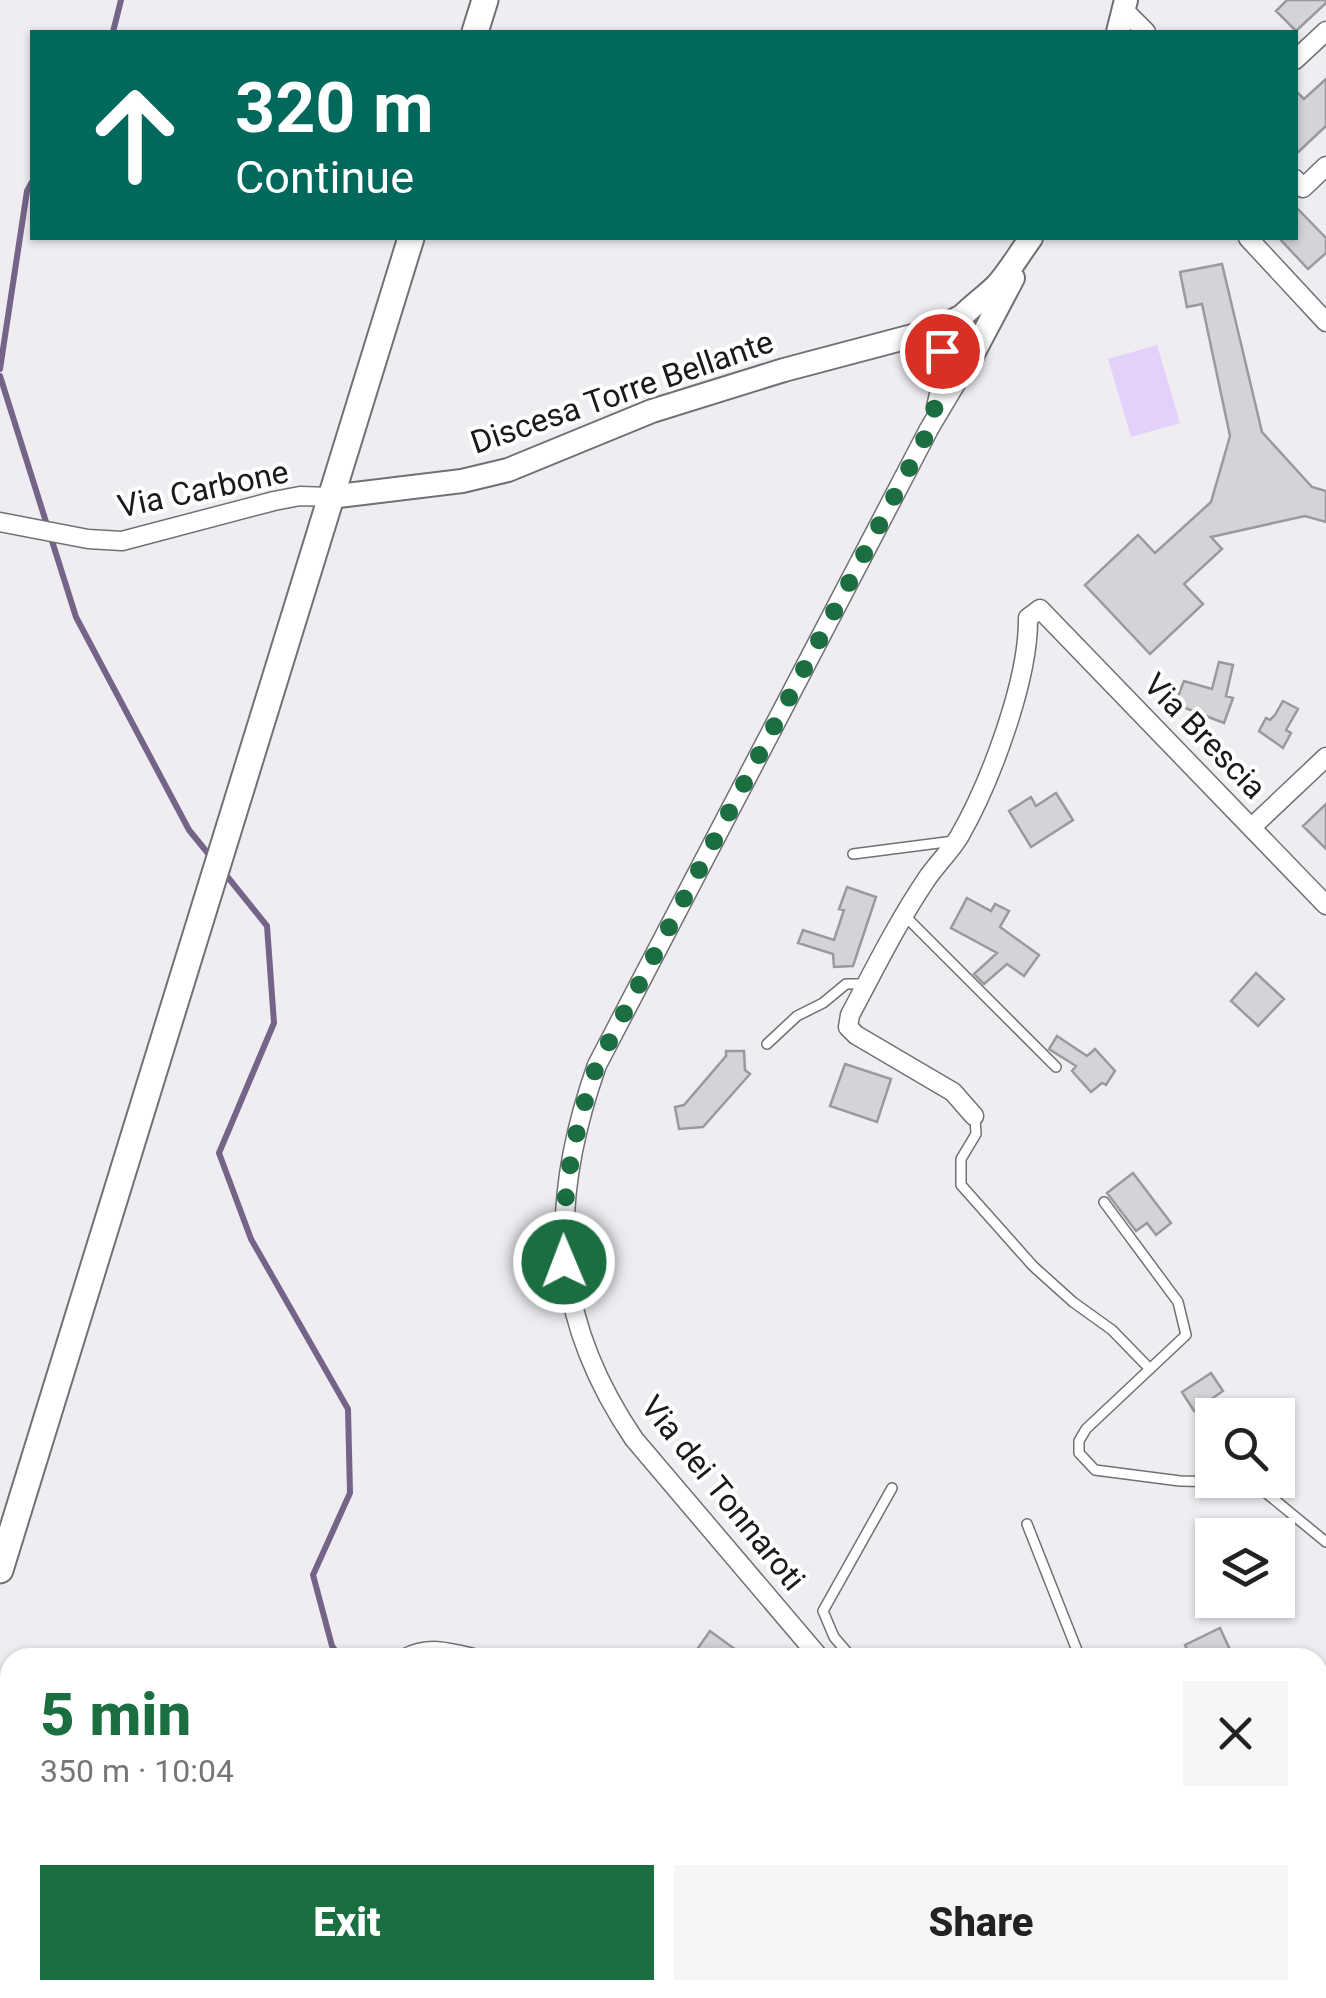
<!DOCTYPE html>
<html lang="en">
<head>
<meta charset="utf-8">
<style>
	body { margin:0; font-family:Roboto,sans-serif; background:#f6f6f6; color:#222; height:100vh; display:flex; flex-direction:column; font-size:38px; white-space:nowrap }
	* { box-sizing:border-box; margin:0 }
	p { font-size:32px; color:#767676 }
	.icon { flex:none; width:55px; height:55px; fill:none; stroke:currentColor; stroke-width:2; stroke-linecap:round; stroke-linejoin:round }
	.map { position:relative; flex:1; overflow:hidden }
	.drawer { position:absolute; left:0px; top:1648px; width:1328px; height:352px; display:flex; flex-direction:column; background:#fff; border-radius:30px 30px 0 0; box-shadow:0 2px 8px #0004 }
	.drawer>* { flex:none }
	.top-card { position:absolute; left:30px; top:30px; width:1268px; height:210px; border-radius:0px; box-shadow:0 2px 8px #0004; background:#00695c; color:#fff; overflow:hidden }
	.fabs { position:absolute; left:1195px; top:1398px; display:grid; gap:20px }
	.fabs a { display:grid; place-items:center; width:100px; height:100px; border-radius:0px; background:#fff; box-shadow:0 2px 8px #0004; font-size:50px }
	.pin { position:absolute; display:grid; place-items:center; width:85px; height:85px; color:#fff; margin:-42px; border:5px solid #fff; border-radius:50%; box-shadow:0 2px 10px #0007 }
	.me { position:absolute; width:110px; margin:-55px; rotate:359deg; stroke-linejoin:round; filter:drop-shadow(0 0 8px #0008) }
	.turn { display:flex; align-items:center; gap:35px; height:210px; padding:0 40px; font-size:45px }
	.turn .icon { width:130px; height:130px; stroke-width:2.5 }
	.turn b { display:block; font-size:70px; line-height:85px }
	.round { display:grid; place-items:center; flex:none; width:105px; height:105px; border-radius:0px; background:#f6f6f6 }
	.overview { display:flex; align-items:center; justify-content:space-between; height:170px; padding:0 40px }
	h1 { font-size:60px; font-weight:800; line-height:75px; color:#1a6e40 }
	.primary-button { display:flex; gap:20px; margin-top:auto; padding:20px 40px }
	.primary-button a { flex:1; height:115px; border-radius:0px; background:#1a6e40; color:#fff; font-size:40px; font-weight:800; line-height:115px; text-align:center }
	.primary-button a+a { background:#f6f6f6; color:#222 }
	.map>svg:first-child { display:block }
	.green { fill:#e3d1fc }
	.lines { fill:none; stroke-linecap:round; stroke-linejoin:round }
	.stream { stroke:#746588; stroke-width:6 }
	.building { fill:#d4d3d7; stroke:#9b999d; stroke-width:2.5 }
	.service-casing { stroke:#727074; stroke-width:12 }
	.minor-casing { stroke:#727074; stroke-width:21 }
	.tertiary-casing { stroke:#727074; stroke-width:26 }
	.secondary-casing { stroke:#727074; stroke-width:29 }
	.service { stroke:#fff; stroke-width:9 }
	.minor { stroke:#fff; stroke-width:18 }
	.tertiary { stroke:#fff; stroke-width:22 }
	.secondary { stroke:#fff; stroke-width:25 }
	.route { stroke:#1a6e40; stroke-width:18; stroke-dasharray:0 32.4 }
	.labels { text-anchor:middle; stroke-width:8; stroke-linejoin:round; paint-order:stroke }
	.street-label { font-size:32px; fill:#1a191b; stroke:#fff }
</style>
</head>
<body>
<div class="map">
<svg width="1326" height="1998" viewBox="0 0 1326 1998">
	<rect width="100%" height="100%" fill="#efedf1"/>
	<path class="green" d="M1157,345L1180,423L1131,437L1108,359Z"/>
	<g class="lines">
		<path class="stream" d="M113,32L121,0
			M0,369L27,191L32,182
			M0,376L76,617L189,830L211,857
			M222,870L267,926L274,1023L219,1153L251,1239L348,1409L350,1493L313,1575L332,1646L341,1658
			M564,1990L567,1998"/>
	</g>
	<path class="building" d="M1287,0H1326V3L1296,31L1276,11Z
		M1326,79V126L1295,155V90L1304,99Z
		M1295,206L1326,238V253L1308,269L1279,238H1295Z
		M1222,264L1262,432L1312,487L1326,491V522L1305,516L1211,537L1222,549L1184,584L1203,604L1150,654L1085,585L1138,535L1155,553L1211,502L1230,436L1202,304L1187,307L1180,272Z
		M1219,662L1233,665L1226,696L1233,698L1224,723L1175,704L1184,681L1212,689Z
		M1283,701L1298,709L1286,730L1291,733L1283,748L1259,731L1266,718L1270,720L1275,715Z
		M1056,793L1073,820L1031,847L1009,811L1031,797L1036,806Z
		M1326,804V849L1303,826Z
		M847,887L876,897L853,966L834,967L833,954L798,943L803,930L834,940L844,910L839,909Z
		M967,898L991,911L995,904L1009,911L1000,927L1039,955L1024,976L1007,964L984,984L974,974L997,953L951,928Z
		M1256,973L1284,999L1258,1026L1231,1001Z
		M1057,1036L1087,1056L1095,1049L1115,1071L1106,1085L1102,1083L1091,1092L1072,1071L1076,1066L1049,1049Z
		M726,1051H744L745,1070L750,1074L703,1127L679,1129L675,1107L684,1105L726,1056Z
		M845,1064L891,1079L877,1122L830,1106Z
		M1133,1173L1171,1223L1156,1235L1147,1223L1136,1231L1107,1193Z
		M1211,1373L1223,1391L1194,1411L1182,1392Z
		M1220,1628L1231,1652L1219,1658H1191L1185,1645Z
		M710,1631L747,1658H691Z"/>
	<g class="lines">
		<g class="service-casing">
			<path id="service" d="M853,854L954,841
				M905,916L1056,1067
				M767,1044L797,1016L823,1003L846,984H867
				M975,1117L976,1134L961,1159V1185L1033,1266L1073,1302L1112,1330L1150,1369
				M1104,1202L1178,1302L1186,1335L1086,1429L1079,1441V1453L1095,1470L1180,1481L1224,1482L1265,1492L1326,1542
				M1027,1524L1080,1658
				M852,1658L834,1637L823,1611L892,1488"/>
		</g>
		<g class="minor-casing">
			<path id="minor" d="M1124,10L1146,32
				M1295,60L1326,31
				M1295,179L1303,188L1326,166
				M1248,238L1326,322
				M936,407L947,359
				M0,522L88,539L122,541L274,501L300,496L330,497
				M1252,827L1326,757
				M974,1116L953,1092L856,1035L848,1027L850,1015C874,970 897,923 926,880C936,865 949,853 959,837C990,783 1029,680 1028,618L1040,609L1326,905
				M406,1658C428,1646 449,1652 473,1658
				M820,1658L634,1439C550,1315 548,1204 597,1065L929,429L973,355
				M1318,1837H1326
				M1318,1889L1326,1885
				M738,1990L744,1998
				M148,1998L150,1990
				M1110,1998L1126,1990"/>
		</g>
		<g class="tertiary-casing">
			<path id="tertiary" d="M1118,32L1126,0
				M945,337L958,330L971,336L975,350C971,361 962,365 952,362L942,351C944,323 980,303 998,284C1010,270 1020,253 1031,238
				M975,350L1013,278
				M330,497L462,481L508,470L652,411L784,370L935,330L964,315"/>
		</g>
		<g class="secondary-casing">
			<path id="secondary" d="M475,32L485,0
				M0,1570L411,238"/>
		</g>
		<use href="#service" class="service"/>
		<use href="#minor" class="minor"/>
		<use href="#tertiary" class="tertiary"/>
		<use href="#secondary" class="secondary"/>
	</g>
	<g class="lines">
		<path class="route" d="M564,1262C561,1193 574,1129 597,1065L929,430L947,359L942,351"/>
	</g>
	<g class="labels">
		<g class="street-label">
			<text transform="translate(622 392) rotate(-19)" y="11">Discesa Torre Bellante</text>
			<text transform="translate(203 489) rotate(-12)" y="11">Via Carbone</text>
			<text transform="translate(1205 736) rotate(46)" y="11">Via Brescia</text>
			<text transform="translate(723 1493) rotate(51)" y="11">Via dei Tonnaroti</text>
		</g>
	</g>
</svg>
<div class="fabs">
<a><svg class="icon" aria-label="search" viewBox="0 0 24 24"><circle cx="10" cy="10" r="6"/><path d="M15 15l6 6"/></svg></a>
<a><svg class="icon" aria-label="layers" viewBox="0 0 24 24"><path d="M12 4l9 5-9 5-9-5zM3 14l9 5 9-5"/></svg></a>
</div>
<div class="pin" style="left:942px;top:351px;background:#d93025"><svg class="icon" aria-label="arrive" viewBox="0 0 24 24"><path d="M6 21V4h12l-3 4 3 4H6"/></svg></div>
<svg class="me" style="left:564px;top:1262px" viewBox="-20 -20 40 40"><circle r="17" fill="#1a6e40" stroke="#fff" stroke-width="3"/><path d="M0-11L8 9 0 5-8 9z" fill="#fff"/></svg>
<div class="top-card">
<div class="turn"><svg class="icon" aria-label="ahead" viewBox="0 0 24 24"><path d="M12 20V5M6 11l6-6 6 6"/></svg><div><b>320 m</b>Continue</div></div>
</div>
<section class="drawer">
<div class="overview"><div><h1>5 min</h1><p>350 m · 10:04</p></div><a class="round"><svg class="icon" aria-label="close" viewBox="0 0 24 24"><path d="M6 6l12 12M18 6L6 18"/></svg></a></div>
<div class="primary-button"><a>Exit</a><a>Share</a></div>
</section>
</div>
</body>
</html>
